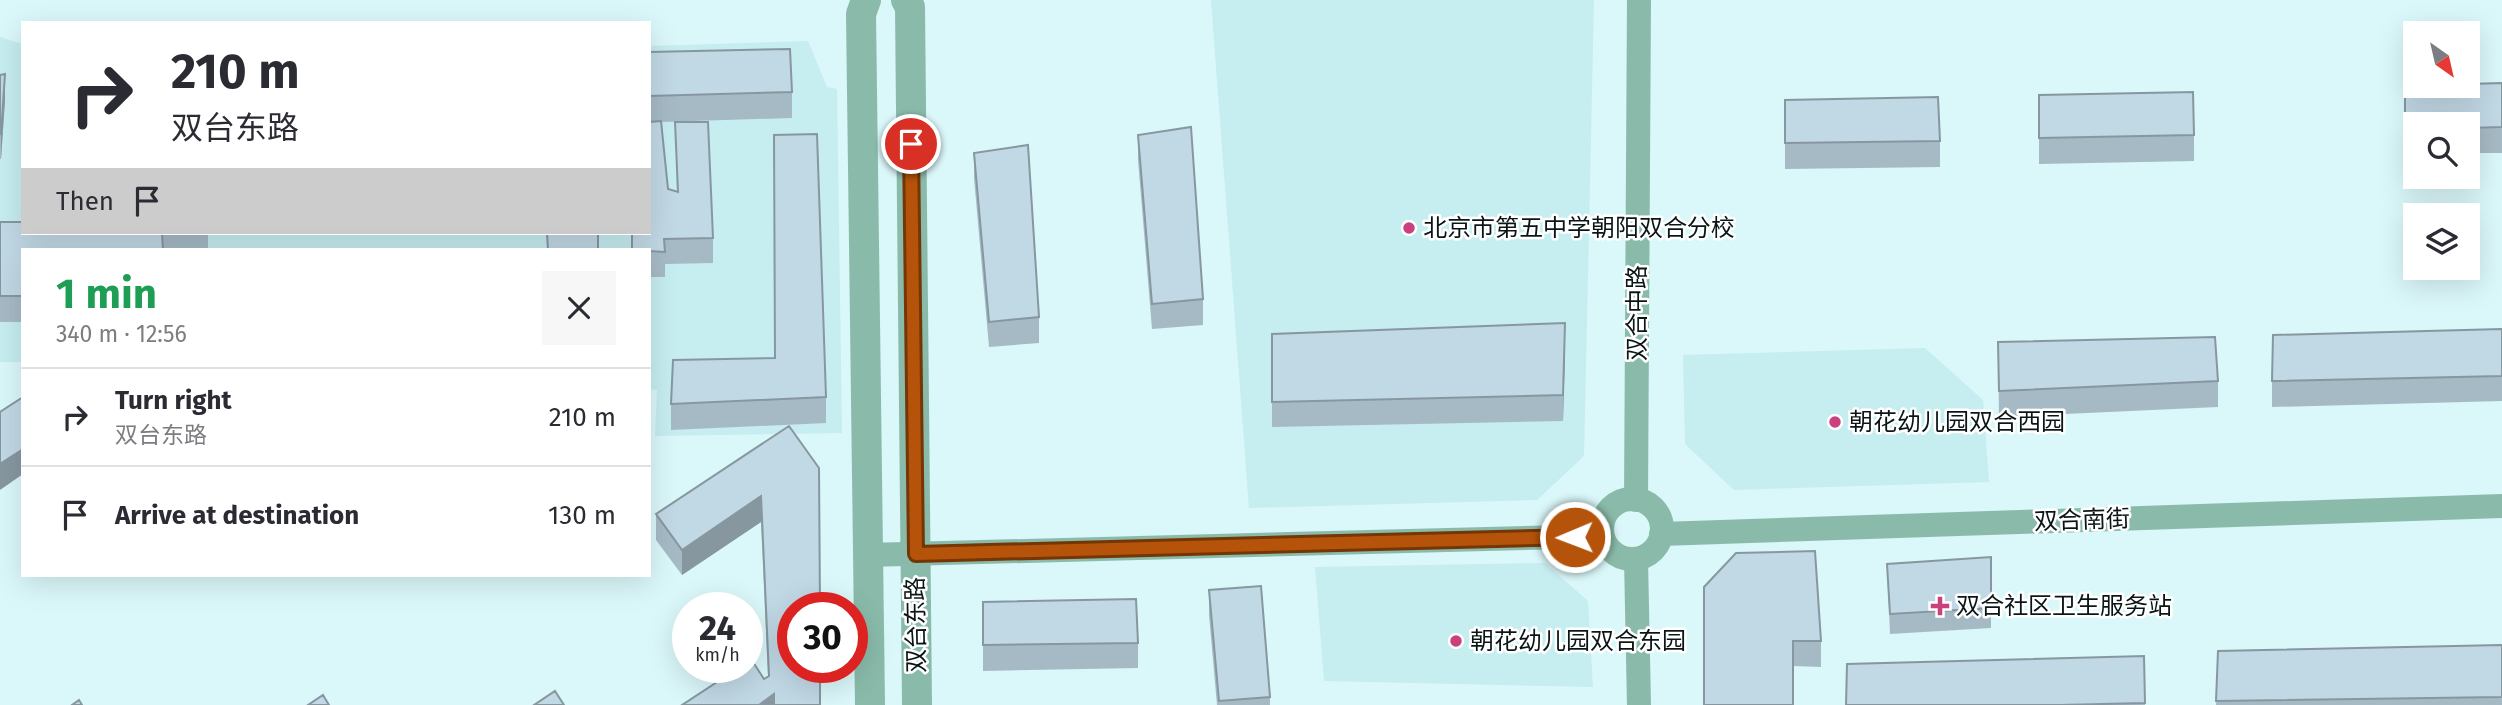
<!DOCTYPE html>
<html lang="en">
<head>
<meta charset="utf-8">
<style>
	body { margin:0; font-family:"Fira Sans","Noto Sans SC",sans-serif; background:#f7f7f7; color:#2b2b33; height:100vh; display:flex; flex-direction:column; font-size:26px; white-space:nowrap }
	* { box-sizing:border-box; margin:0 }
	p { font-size:23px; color:#7c7c81 }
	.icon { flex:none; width:38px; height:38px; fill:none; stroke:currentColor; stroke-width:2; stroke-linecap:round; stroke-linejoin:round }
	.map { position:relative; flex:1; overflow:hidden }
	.drawer { position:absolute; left:21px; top:248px; width:630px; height:329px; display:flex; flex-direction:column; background:#fff; border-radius:0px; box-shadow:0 7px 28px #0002 }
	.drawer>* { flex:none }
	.guide { position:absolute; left:21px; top:21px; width:630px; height:214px; border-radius:0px; box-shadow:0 7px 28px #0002; background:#fff; color:#2b2b33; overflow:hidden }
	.needle { width:46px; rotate:146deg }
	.fabs { position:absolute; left:2403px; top:21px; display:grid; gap:14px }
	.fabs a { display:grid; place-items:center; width:77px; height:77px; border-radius:0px; background:#fff; box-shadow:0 7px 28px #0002; font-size:35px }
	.speed { position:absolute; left:672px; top:592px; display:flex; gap:14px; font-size:35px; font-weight:700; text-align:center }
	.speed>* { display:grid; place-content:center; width:91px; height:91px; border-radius:50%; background:#fff; box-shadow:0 7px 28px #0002; line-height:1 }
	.speed small { font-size:18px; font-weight:400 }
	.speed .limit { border:10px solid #d22; background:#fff; color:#111 }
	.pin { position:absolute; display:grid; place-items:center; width:60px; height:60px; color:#fff; margin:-30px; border:4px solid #fff; border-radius:50%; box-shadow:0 2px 7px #0007 }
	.me { position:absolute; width:77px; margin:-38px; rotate:269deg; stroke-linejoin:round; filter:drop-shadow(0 0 5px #0008) }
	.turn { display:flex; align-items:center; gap:24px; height:147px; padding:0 35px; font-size:32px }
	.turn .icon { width:91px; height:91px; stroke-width:2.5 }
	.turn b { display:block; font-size:49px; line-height:60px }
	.then { display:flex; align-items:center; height:66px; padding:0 35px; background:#0003; gap:14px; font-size:26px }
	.round { display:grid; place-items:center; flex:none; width:74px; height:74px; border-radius:0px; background:#f7f7f7 }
	.head { display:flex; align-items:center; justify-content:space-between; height:119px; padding:0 35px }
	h1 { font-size:42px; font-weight:700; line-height:52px; color:#1e9e55 }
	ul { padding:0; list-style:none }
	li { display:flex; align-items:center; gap:21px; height:98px; padding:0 35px; border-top:2px solid #e1e1e2 }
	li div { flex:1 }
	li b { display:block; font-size:26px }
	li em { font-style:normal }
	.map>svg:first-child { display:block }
	.built { fill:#c6edf0 }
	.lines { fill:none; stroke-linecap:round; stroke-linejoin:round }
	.minor { stroke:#8abbaa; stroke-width:24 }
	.tertiary { stroke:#8abbaa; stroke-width:30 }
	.wall { fill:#a6bac5 }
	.shaded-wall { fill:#8797a0 }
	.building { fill:#c1d8e5; stroke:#8797a0; stroke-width:2 }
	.route-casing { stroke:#753606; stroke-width:18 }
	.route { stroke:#b45309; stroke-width:12 }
	.poi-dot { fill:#c9417e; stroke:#fff; stroke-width:2.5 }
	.labels { text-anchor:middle; stroke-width:5; stroke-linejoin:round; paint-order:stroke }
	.poi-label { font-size:24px; fill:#0b1516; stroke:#fff; text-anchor:start }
	.street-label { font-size:24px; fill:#0b1516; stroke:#fff }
</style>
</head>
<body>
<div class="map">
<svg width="2502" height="705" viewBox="0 0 2502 705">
	<rect width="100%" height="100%" fill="#daf7f9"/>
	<path class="built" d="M1211,0H1594L1584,456L1537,500L1249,508Z
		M0,37L23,44V233H649V46L808,41L827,87L837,89L842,433L655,436L657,390L649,389V250H23V362H0Z
		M1925,348L1983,400L1989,482L1734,490L1685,444L1683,355Z
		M1545,563L1588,601L1593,687L1324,681L1315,567Z"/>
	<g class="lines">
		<path class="minor" d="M1602 529a30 30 0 1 1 60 0a30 30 0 1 1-60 0Z
			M1636,500L1639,0
			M1661,534L2502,506
			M867,555L1602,536
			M1636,559L1639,705"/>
		<path class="tertiary" d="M866,0L861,14L870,705
			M906,0L910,7L917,705"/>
	</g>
	<path class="wall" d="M649,52L792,92V118L661,122L668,189L677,191L675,122L713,238V263L665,264V277H649Z
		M0,75L5,100L1,159H0Z
		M2502,83V153H2468V124H2415V154H2405V85Z
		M2039,95L2194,135V161L2039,164Z
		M1785,100L1940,141V167L1785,169Z
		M1138,135L1203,299V325L1152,329L1138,160Z
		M974,153L1039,317V343L989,347L974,178Z
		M0,222L23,233H208V249L23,250V322H0Z
		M2502,329V401L2272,407V381Z
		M1272,334L1565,349L1563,421L1272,427Z
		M1998,342L2218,381V407L1999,417Z
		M826,397V423L671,430V404Z
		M789,426L793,667L764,679L768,676L761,522L682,575L656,540V514Z
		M1887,564L1991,608V628L1890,634Z
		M1704,587L1821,641V667L1793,666Z
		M1209,590L1270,697V705H1217L1209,615Z
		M983,602L1138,643V668L983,671Z
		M2502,645V705H2216L2218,651Z
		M2144,656L2145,705H1846Z"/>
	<path class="shaded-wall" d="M5,74V100L1,159V134Z
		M1565,323V349L1563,421V395Z
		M23,449V474L0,490V464Z
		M761,496V522L682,575V550Z
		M774,694V705H759Z"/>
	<path class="building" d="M790,49L792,92L649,96V52Z
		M5,74L1,134H0V75Z
		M2502,83V127L2468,128V124H2415V129H2405V85L2468,86V84Z
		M2193,92L2194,135L2039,138V95Z
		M1938,97L1940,141L1785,143V100Z
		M661,121L668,189L678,192L675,122H708L713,238L664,239L665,252L632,250V233H649V122Z
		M1191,127L1203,299L1152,304L1138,135Z
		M817,134L826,397L671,404L673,360L775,358L774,135Z
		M1028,145L1039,317L989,322L974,153Z
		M0,222H23V233H162L163,250H23V296H0Z
		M547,233H598V250H548Z
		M1565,323L1563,395L1272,402V334Z
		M2502,329V376L2272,381L2273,335Z
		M2215,337L2218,381L1999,391L1998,342Z
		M23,397V449L0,464V412Z
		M789,426L819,468L820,607H793V667H820V705H774V694L759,705H682L740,667H747V662L751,659L764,679L769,676L761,496L682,550L656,514Z
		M1815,551L1821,641H1793V705H1704V587L1736,553Z
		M1991,557V608L1890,614L1887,564Z
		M1261,586L1270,697L1219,701L1209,590Z
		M1136,599L1138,643L983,645V602Z
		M2502,645V697L2216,701L2218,651Z
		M2144,656L2145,703L2060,705H1846L1847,664Z
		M555,691L564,705H534Z
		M323,695L329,705H308Z
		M79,700L82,705H72Z"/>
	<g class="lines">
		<g class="route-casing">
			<path id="route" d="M911,144L916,554L1575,537"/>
		</g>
		<use href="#route" class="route"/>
	</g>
	<g class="poi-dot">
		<circle cx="1409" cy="228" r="7"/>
		<circle cx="1835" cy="422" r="7"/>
		<path d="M1936.5 595.5h7v7h7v7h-7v7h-7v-7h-7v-7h7z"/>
		<circle cx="1456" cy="641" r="7"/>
	</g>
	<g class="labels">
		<g class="poi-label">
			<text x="1423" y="236">北京市第五中学朝阳双合分校</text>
			<text x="1849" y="430">朝花幼儿园双合西园</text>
			<text x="1956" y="614">双合社区卫生服务站</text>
			<text x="1470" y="649">朝花幼儿园双合东园</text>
		</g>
		<g class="street-label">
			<text transform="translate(1637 313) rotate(-90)" y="8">双合中路</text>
			<text transform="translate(2082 520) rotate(-2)" y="8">双合南街</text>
			<text transform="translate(916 625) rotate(-91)" y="8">双台东路</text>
		</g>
	</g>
</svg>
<div class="fabs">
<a><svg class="needle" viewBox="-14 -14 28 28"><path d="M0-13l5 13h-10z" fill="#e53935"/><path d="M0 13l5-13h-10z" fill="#7c7c81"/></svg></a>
<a><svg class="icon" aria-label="search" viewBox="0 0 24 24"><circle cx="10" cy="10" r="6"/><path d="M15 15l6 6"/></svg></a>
<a><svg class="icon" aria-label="layers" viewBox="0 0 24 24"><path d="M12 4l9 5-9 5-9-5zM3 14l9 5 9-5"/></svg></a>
</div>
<div class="speed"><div>24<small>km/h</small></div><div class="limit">30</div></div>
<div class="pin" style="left:911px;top:144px;background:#d93025"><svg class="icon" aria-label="arrive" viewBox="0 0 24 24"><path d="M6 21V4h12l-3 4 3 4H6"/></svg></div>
<svg class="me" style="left:1575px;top:537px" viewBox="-20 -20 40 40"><circle r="17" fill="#b45309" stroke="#fff" stroke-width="3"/><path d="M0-11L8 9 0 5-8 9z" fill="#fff"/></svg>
<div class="guide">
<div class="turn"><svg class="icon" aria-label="right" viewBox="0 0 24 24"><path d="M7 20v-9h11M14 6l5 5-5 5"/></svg><div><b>210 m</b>双台东路</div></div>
<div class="then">Then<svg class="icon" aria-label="arrive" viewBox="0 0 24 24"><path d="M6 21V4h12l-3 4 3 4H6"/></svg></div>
</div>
<section class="drawer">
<div class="head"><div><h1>1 min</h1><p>340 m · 12:56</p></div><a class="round"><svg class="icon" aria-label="close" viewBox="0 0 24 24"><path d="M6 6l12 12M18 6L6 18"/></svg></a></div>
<ul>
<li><svg class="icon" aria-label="right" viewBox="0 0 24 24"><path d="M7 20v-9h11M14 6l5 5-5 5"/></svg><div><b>Turn right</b><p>双台东路</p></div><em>210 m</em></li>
<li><svg class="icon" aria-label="arrive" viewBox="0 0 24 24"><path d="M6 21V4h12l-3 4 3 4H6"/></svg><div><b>Arrive at destination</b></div><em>130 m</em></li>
</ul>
</section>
</div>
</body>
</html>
